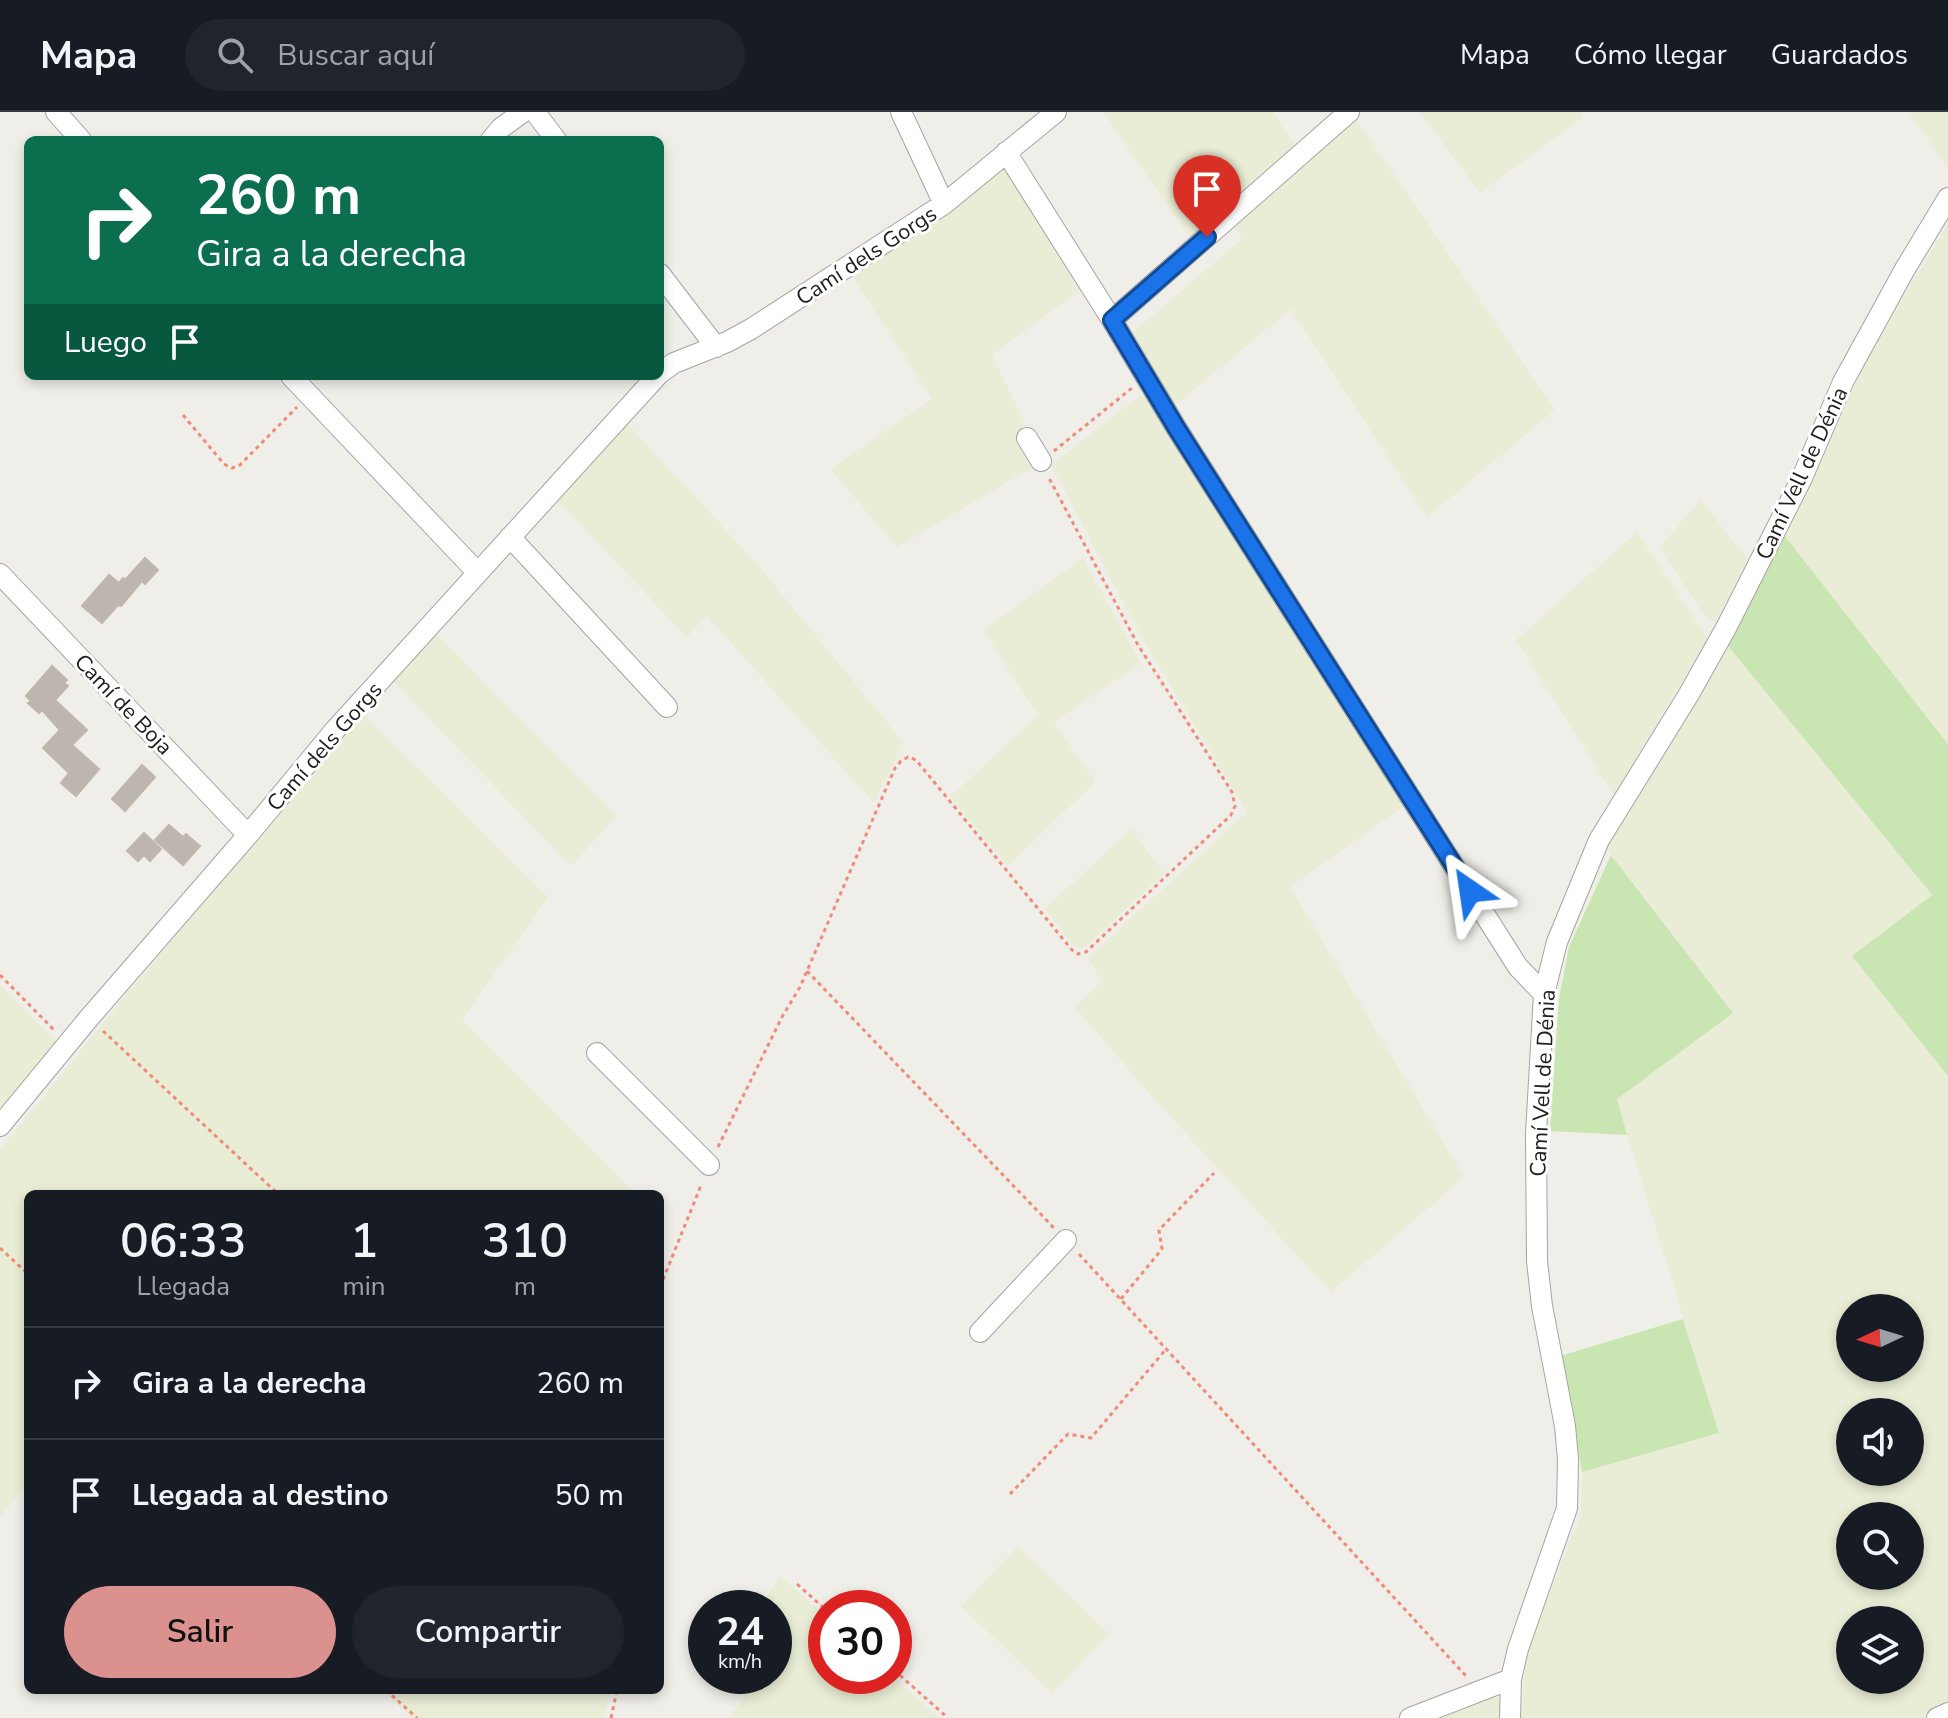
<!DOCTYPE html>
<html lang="es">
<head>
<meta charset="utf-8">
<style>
	body { margin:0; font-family:"Nunito Sans",sans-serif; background:#20242c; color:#f1f3f6; height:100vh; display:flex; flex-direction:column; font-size:30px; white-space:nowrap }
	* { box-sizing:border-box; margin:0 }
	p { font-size:26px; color:#9ea1a6 }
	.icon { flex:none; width:44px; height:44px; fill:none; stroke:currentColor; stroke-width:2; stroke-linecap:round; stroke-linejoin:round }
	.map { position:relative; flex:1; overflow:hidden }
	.side { position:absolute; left:24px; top:1078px; width:640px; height:504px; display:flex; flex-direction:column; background:#171b24; border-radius:12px; box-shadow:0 4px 12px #0003 }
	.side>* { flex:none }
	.hud { position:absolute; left:24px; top:24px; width:640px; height:244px; border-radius:12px; box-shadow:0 4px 12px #0003; background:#0b6e4f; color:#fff; overflow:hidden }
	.needle { width:52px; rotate:266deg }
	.fabs { position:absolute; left:1836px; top:1182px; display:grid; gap:16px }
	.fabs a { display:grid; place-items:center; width:88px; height:88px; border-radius:50%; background:#171b24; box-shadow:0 4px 12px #0003; font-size:40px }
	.speed { position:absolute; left:688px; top:1478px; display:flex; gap:16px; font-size:40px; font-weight:700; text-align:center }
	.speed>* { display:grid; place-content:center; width:104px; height:104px; border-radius:50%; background:#171b24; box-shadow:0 4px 12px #0003; line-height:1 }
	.speed small { font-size:20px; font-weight:400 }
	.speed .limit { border:12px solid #d22; background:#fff; color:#111 }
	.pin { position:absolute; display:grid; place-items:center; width:68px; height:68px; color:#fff; margin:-82px -34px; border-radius:50% 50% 50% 0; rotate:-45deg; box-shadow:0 0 8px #0007 }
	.pin .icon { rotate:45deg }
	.me { position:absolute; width:88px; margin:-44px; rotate:328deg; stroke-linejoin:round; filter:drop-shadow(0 0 6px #0008) }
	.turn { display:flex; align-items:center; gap:28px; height:168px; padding:0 40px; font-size:36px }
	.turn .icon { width:104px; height:104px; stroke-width:2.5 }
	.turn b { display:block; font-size:56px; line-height:68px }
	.then { display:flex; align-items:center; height:76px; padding:0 40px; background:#0003; gap:16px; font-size:30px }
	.eta { display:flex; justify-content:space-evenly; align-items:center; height:136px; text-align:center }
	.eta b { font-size:48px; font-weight:600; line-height:56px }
	.primary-button { display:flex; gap:16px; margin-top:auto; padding:16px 40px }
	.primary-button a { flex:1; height:92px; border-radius:48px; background:#db918e; color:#111; font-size:32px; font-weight:600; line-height:92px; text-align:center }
	.primary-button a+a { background:#20242c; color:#f1f3f6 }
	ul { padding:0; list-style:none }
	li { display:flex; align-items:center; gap:24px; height:112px; padding:0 40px; border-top:2px solid #363941 }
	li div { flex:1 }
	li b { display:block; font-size:30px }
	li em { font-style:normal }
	header { display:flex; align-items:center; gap:48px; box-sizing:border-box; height:112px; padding:0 40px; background:#171b24; border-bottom:2px solid #363941 }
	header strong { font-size:38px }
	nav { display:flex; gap:44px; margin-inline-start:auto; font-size:28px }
	.search { width:560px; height:72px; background:#20242c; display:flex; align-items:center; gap:20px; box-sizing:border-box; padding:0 28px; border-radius:44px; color:#9ea1a6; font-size:30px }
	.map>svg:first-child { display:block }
	.farmland { fill:#eaedd5; fill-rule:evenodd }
	.grass { fill:#c9e6b2 }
	.building { fill:#bdb6b0; stroke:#c1b6ab; stroke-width:2 }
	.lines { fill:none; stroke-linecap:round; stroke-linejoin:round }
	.minor-casing { stroke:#a4a4a4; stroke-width:22 }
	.path { stroke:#ef8c79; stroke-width:3; stroke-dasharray:4 4; stroke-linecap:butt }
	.minor { stroke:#fff; stroke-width:20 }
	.route-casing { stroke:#114b97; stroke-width:20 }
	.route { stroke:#1a73e8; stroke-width:14 }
	.labels { text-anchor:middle; stroke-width:6; stroke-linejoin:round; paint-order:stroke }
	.street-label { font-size:22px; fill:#202020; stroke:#fff }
</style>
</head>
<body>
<header>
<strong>Mapa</strong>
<div class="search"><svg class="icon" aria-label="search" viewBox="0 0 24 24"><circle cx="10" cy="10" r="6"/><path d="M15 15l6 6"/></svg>Buscar aquí</div>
<nav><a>Mapa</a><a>Cómo llegar</a><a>Guardados</a></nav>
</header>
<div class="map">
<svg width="1948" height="1606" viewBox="0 0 1948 1606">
	<rect width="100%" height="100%" fill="#f0eee8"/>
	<path class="farmland" d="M1103,0H1273L1298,38L1193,130Z
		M1420,0H1581L1584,4L1480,81Z
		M1909,0H1948V57Z
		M1354,4L1555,298L1427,405L1291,197L1173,295L1130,223L1242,127L1232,111Z
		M1006,58L1084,175L992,243L1027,315L1018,321L1035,354L897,435L830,357L932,287L850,161L935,109L999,60Z
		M1948,111V632L1784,423L1871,239Z
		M1142,282L1151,285L1310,547L1403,695L1290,775L1464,1065L1331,1180L1156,989L1075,895L1102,870L1088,846L1247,700L1142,526L1051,353Z
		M625,309L757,452L903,630L874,691L707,504L687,525L554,385Z
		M1701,388L1747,447L1715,510L1704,503L1659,435Z
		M1637,420L1708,526L1614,683L1516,528Z
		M1083,446L1141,551L1054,610L1095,670L1008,754L950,685L1038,603L983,518Z
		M435,521L617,704L571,754L392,568Z
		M1728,534L1932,784L1852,844L1948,964V1598L1931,1606H1521L1527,1537L1581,1402L1582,1360L1719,1321L1616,987L1733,901L1605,734L1676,622ZM1850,1196H1910V1256H1850ZM1850,1300H1910V1360H1850ZM1850,1404H1910V1464H1850ZM1850,1508H1910V1568H1850Z
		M361,600L548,785L462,908L636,1082H28V1375L26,1373L0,1405V1038L121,889Z
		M1131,717L1164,761L1086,834L1079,836L1074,834L1045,797Z
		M0,873L59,932L0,1004Z
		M1018,1434L1109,1522L1052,1582L961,1494Z
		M780,1464L826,1505V1564H892L939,1606H729L761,1564H774V1496H759Z
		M382,1578H610L604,1606H411Z
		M1490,1585L1503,1587V1606H1426Z"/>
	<path class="grass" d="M1784,423L1948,632V964L1852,844L1932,783L1728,534Z
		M1611,743L1733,901L1617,987L1627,1023L1550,1019L1559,887L1569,835Z
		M1683,1207L1719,1321L1582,1360L1560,1244Z"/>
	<path class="building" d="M145,446L158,458L145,472L142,469L121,494L118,493L102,511L82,494L109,463L119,471L123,466L125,468Z
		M52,554L67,568L64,571L68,574L55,588L87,618L72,633L99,657L76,684L61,671L69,661L43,636L60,618L42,598L39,601L28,591L31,589L26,584Z
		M142,653L155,665L125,699L112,687Z
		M169,713L183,725L186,722L200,734L183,753L155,728Z
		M144,721L161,737L150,749L144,743L138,749L127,739Z"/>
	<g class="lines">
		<g class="minor-casing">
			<path id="minor" d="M56,0L81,28
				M535,0L556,28
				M901,0L944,92
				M491,28L501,16L523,0
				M1006,40L1112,208L1177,317L1518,855L1544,882
				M660,162L716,235
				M1112,208L1349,0
				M660,261L674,251L727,230L751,217L944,92L1056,0
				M291,264L477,460
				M1027,326L1041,349
				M510,425L667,595
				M0,462L248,723
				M597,941L709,1053
				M0,1014L89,906L248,723L335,618L657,264
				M980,1220L1066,1128
				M1410,1606L1511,1567
				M1510,1606L1511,1567L1518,1537L1567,1396L1568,1347L1565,1314L1542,1194L1537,1149L1536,1022L1544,882L1557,830L1599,728L1689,582L1726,516L1802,366L1843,270L1905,157L1948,86
				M1937,1606L1948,1601"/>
		</g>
		<path class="path" d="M183,303L224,352L232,356L240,353L297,295
			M1054,339L1132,276
			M807,859L1054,1116
			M0,863L56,920
			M103,919L278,1082
			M718,1035L782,905L800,875L895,656L901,649L908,645L916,648L1072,838L1078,842L1086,840L1231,703L1235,694L1232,680L1138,533L1049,366
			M0,1136L28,1162
			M1079,1142L1466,1564
			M660,1175L702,1071
			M1121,1187L1162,1137L1159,1118L1214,1061
			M1010,1382L1068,1322L1091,1326L1167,1236
			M797,1472L826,1498
			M894,1558L948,1606
			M386,1578L417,1606
			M611,1606L617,1578"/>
		<use href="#minor" class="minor"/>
	</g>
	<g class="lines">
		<g class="route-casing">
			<path id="route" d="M1207,125L1112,208L1177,317L1470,779"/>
		</g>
		<use href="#route" class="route"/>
	</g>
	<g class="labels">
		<g class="street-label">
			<text transform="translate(866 143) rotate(-33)" y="8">Camí dels Gorgs</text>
			<text transform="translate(1801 361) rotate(-65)" y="8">Camí Vell de Dénia</text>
			<text transform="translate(124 592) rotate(46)" y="8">Camí de Boja</text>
			<text transform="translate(324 634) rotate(-49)" y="8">Camí dels Gorgs</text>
			<text transform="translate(1542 971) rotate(-87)" y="8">Camí Vell de Dénia</text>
		</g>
	</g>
</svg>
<div class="fabs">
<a><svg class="needle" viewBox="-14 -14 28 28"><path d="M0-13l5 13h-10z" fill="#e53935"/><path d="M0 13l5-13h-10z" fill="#9ea1a6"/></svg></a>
<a><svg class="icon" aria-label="sound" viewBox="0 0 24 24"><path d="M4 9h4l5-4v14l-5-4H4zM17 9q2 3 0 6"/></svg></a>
<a><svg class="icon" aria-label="search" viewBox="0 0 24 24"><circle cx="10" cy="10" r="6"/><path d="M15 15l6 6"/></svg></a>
<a><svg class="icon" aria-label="layers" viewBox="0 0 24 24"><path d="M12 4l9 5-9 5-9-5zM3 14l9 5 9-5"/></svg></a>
</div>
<div class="speed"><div>24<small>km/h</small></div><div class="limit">30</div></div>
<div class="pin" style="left:1207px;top:125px;background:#d93025"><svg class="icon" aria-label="arrive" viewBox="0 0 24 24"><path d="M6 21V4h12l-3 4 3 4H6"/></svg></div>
<svg class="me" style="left:1470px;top:779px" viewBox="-20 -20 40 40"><path d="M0-17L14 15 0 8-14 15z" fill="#1a73e8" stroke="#fff" stroke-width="4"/></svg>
<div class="hud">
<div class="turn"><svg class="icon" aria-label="right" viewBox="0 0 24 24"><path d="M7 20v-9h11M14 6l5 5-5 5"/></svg><div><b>260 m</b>Gira a la derecha</div></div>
<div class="then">Luego<svg class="icon" aria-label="arrive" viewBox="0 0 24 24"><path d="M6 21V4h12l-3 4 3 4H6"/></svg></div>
</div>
<section class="side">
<div class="eta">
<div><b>06:33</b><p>Llegada</p></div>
<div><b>1</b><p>min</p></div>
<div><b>310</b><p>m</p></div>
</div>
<ul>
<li><svg class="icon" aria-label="right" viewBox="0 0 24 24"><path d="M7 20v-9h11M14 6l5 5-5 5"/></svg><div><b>Gira a la derecha</b></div><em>260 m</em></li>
<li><svg class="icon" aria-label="arrive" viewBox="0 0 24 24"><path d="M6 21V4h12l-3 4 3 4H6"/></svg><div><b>Llegada al destino</b></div><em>50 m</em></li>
</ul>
<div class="primary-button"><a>Salir</a><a>Compartir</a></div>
</section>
</div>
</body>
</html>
